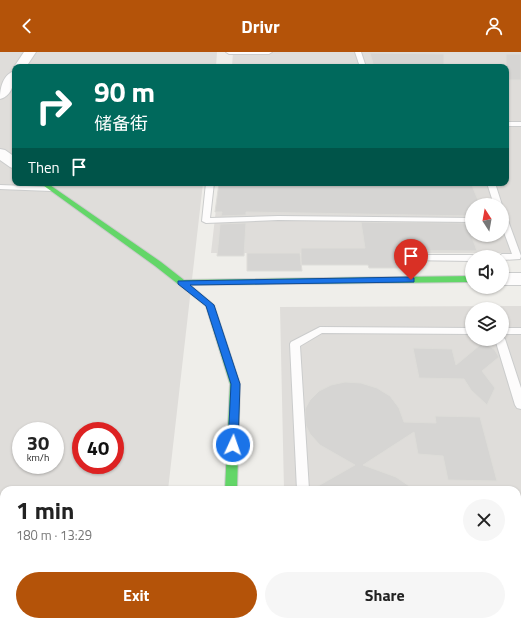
<!DOCTYPE html>
<html lang="en">
<head>
<meta charset="utf-8">
<style>
	body { margin:0; font-family:"Titillium Web","Noto Sans SC",sans-serif; background:#f6f6f6; color:#222; height:100vh; display:flex; flex-direction:column; font-size:15px; white-space:nowrap }
	* { box-sizing:border-box; margin:0 }
	p { font-size:13px; color:#767676 }
	.icon { flex:none; width:22px; height:22px; fill:none; stroke:currentColor; stroke-width:2; stroke-linecap:round; stroke-linejoin:round }
	.map { position:relative; flex:1; overflow:hidden }
	.side { position:absolute; left:0px; top:434px; width:521px; height:140px; display:flex; flex-direction:column; background:#fff; border-radius:12px 12px 0 0; box-shadow:0 1px 3px #0004 }
	.side>* { flex:none }
	.top-card { position:absolute; left:12px; top:12px; width:497px; height:122px; border-radius:8px; box-shadow:0 1px 3px #0004; background:#00695c; color:#fff; overflow:hidden }
	.needle { width:26px; rotate:349deg }
	.fabs { position:absolute; left:465px; top:146px; display:grid; gap:8px }
	.fabs a { display:grid; place-items:center; width:44px; height:44px; border-radius:50%; background:#fff; box-shadow:0 1px 3px #0004; font-size:20px }
	.speed { position:absolute; left:12px; top:370px; display:flex; gap:8px; font-size:20px; font-weight:700; text-align:center }
	.speed>* { display:grid; place-content:center; width:52px; height:52px; border-radius:50%; background:#fff; box-shadow:0 1px 3px #0004; line-height:1 }
	.speed small { font-size:10px; font-weight:400 }
	.speed .limit { border:6px solid #d22; background:#fff; color:#111 }
	.pin { position:absolute; display:grid; place-items:center; width:34px; height:34px; color:#fff; margin:-41px -17px; border-radius:50% 50% 50% 0; rotate:-45deg; box-shadow:0 0 4px #0007 }
	.pin .icon { rotate:45deg }
	.me { position:absolute; width:44px; margin:-22px; rotate:3deg; stroke-linejoin:round; filter:drop-shadow(0 0 3px #0008) }
	.turn { display:flex; align-items:center; gap:14px; height:84px; padding:0 16px; font-size:18px }
	.turn .icon { width:52px; height:52px; stroke-width:2.5 }
	.turn b { display:block; font-size:28px; line-height:34px }
	.then { display:flex; align-items:center; height:38px; padding:0 16px; background:#0003; gap:8px; font-size:15px }
	.round { display:grid; place-items:center; flex:none; width:42px; height:42px; border-radius:21px; background:#f6f6f6 }
	.overview { display:flex; align-items:center; justify-content:space-between; height:68px; padding:0 16px }
	h1 { font-size:24px; font-weight:700; line-height:30px }
	.primary-button { display:flex; gap:8px; margin-top:auto; padding:8px 16px }
	.primary-button a { flex:1; height:46px; border-radius:24px; background:#b45309; color:#fff; font-size:16px; font-weight:700; line-height:46px; text-align:center }
	.primary-button a+a { background:#f6f6f6; color:#222 }
	header { display:flex; justify-content:space-between; align-items:center; height:52px; padding:0 16px; background:#b45309; color:#fff; font-size:18px; font-weight:700 }
	.map>svg:first-child { display:block }
	.industrial { fill:#dfddda; fill-rule:evenodd }
	.building { fill:#d6d5d3; stroke:#deddd9 }
	.lines { fill:none; stroke-linecap:round; stroke-linejoin:round }
	.lane-casing { stroke:#cbcccc; stroke-width:2 }
	.street-casing { stroke:#cbcccc; stroke-width:2 }
	.fast-casing { stroke:#cacacb; stroke-width:2 }
	.lane { fill:#fdfcfc; fill-rule:evenodd }
	.street { fill:#fdfcfc; fill-rule:evenodd }
	.fast { fill:#63d668; fill-rule:evenodd }
	.route { fill:#1a73e8; stroke:#114b97 }
</style>
</head>
<body>
<header><svg class="icon" aria-label="back" viewBox="0 0 24 24"><path d="M15 5l-7 7 7 7"/></svg>Drivr<svg class="icon" aria-label="person" viewBox="0 0 24 24"><circle cx="12" cy="8" r="4"/><path d="M4 21q1-7 8-7t8 7"/></svg></header>
<div class="map">
<svg width="521" height="574" viewBox="0 0 521 574">
	<rect width="100%" height="100%" fill="#efeeea"/>
	<path class="industrial" d="M0,0H217L216,15H15V131H203L168,438H4V570H153V574H0ZM21,379H55V413H21ZM81,379H115V413H81Z
		M233,0H521V201H211L219,131H506V15H232ZM472,153H502V183H472Z
		M521,254V574H287V570H517V438H284L280,255ZM472,257H502V287H472Z"/>
	<path class="building" d="M370,1L444,2V15H374Z
		M506,2H521V28H506Z
		M219,131H471L480,153H472V164L246,160V163L221,164L222,160H215Z
		M361,170L472,171V185L477,199L398,198L402,216H369L368,213H301V196H365Z
		M246,171L244,204H217L220,172Z
		M247,201H300L302,219H247Z
		M480,293H487L494,297L499,305L482,319L495,336L487,353L471,338L464,327L419,326L413,296L452,297L456,313Z
		M345,330L361,331L377,336L390,344L399,356L404,370L436,371L435,364L480,365L497,429L448,428L443,404L418,402L414,380L363,413L396,425L415,438H311L355,413L320,393L310,382L306,374L305,357L310,348L319,339L331,333Z"/>
	<g class="lines">
		<g class="lane-casing">
			<path id="lane" d="M226,0H272L269,2H229Z
				M355,0H361L366,15H360Z
				M506,70H521V74H506Z
				M206,131H214L210,166L278,164L472,166V170L278,168L206,171L202,169Z
				M487,131H495L502,153H494Z
				M0,133L51,135L55,137L51,139L0,137Z
				M502,161L506,163L521,204L520,207L502,208V205H498L502,202H512L502,175Z
				M407,203H472L476,205H472V209L404,208L403,206Z
				M320,275L472,276V282L322,281L300,294L309,438H297L290,292L291,290Z
				M502,276H521V282H502Z
				M502,284L505,287L521,336V357L517,356L515,353L495,287H502Z
				M305,570H319V574H305Z"/>
		</g>
		<g class="street-casing">
			<path id="street" d="M24,0H36L26,15H15V17L14,15Z
				M15,19C15,30 12,44 0,47C0,36 3,22 15,19Z
				M0,97L5,98L15,105V117L10,115L0,108Z
				M502,221H521V233H502Z
				M211,570H241L240,574H210Z"/>
		</g>
		<g class="fast-casing">
			<path id="fast" d="M40,131H47L161,210L184,228L472,224V230L190,233L214,253L240,332L237,438H225L230,332L206,254L155,214Z"/>
		</g>
		<use href="#lane" class="lane"/>
		<use href="#street" class="street"/>
		<use href="#fast" class="fast"/>
	</g>
	<path class="route" d="M411,225L414,226V230L190,233L214,253L240,332L238,393L237,396H229L228,393L231,332L206,254L178,232V229Z"/>
</svg>
<div class="fabs">
<a><svg class="needle" viewBox="-14 -14 28 28"><path d="M0-13l5 13h-10z" fill="#e53935"/><path d="M0 13l5-13h-10z" fill="#767676"/></svg></a>
<a><svg class="icon" aria-label="sound" viewBox="0 0 24 24"><path d="M4 9h4l5-4v14l-5-4H4zM17 9q2 3 0 6"/></svg></a>
<a><svg class="icon" aria-label="layers" viewBox="0 0 24 24"><path d="M12 4l9 5-9 5-9-5zM3 14l9 5 9-5"/></svg></a>
</div>
<div class="speed"><div>30<small>km/h</small></div><div class="limit">40</div></div>
<div class="pin" style="left:411px;top:228px;background:#d93025"><svg class="icon" aria-label="arrive" viewBox="0 0 24 24"><path d="M6 21V4h12l-3 4 3 4H6"/></svg></div>
<svg class="me" style="left:233px;top:393px" viewBox="-20 -20 40 40"><circle r="17" fill="#1a73e8" stroke="#fff" stroke-width="3"/><path d="M0-11L8 9 0 5-8 9z" fill="#fff"/></svg>
<div class="top-card">
<div class="turn"><svg class="icon" aria-label="right" viewBox="0 0 24 24"><path d="M7 20v-9h11M14 6l5 5-5 5"/></svg><div><b>90 m</b>储备街</div></div>
<div class="then">Then<svg class="icon" aria-label="arrive" viewBox="0 0 24 24"><path d="M6 21V4h12l-3 4 3 4H6"/></svg></div>
</div>
<section class="side">
<div class="overview"><div><h1>1 min</h1><p>180 m · 13:29</p></div><a class="round"><svg class="icon" aria-label="close" viewBox="0 0 24 24"><path d="M6 6l12 12M18 6L6 18"/></svg></a></div>
<div class="primary-button"><a>Exit</a><a>Share</a></div>
</section>
</div>
</body>
</html>
